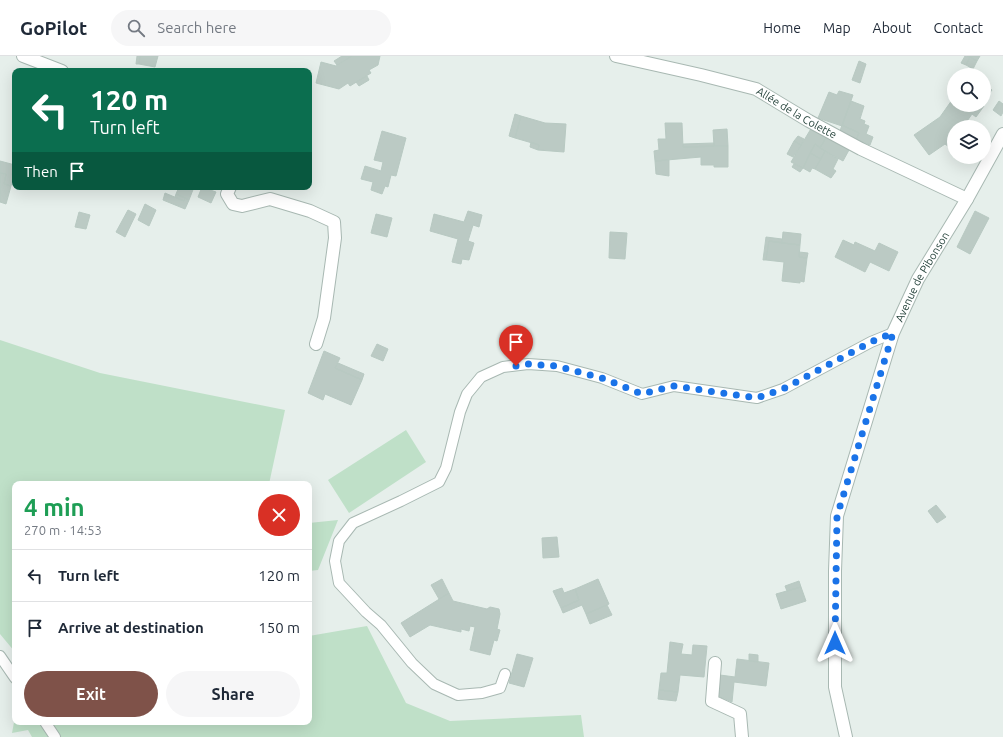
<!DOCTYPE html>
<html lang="en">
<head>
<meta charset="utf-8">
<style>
	body { margin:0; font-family:Ubuntu,sans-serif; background:#f6f6f7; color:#1f2937; height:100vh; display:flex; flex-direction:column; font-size:15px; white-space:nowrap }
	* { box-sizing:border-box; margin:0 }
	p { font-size:13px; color:#747a83 }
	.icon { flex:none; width:22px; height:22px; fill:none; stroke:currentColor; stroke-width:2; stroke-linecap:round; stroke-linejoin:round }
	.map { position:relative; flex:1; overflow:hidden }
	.sheet { position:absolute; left:12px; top:425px; width:300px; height:244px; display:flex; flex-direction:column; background:#fff; border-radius:8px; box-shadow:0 4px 16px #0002 }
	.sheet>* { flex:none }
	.top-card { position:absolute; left:12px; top:12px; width:300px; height:122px; border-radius:8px; box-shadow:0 4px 16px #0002; background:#0b6e4f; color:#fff; overflow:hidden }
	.fabs { position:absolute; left:947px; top:12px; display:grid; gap:8px }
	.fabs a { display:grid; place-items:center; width:44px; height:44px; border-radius:50%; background:#fff; box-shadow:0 4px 16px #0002; font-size:20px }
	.pin { position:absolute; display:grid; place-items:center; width:34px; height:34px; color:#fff; margin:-41px -17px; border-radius:50% 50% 50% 0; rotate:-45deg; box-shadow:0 0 4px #0007 }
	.pin .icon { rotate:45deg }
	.me { position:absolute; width:44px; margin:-22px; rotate:0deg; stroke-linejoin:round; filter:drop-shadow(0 0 3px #0008) }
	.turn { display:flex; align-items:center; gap:14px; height:84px; padding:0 12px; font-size:18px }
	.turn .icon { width:52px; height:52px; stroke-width:2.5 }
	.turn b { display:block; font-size:28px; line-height:34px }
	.then { display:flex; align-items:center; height:38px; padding:0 12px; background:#0003; gap:8px; font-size:15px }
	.round { display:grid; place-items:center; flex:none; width:42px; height:42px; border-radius:21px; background:#f6f6f7 }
	.overview { display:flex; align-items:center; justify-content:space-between; height:68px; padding:0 12px }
	h1 { font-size:24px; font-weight:700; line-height:30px; color:#1e9e55 }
	.action { display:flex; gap:8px; margin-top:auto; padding:8px 12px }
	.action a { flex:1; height:46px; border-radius:24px; background:#7f5249; color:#fff; font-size:16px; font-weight:700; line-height:46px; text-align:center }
	.action a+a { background:#f6f6f7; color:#1f2937 }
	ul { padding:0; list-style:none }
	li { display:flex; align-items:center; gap:12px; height:52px; padding:0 12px; border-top:1px solid #e0e1e3 }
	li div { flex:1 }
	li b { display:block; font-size:15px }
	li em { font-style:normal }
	header { display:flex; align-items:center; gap:24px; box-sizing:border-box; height:56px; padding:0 20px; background:#fff; border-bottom:1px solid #e0e1e3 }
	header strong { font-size:19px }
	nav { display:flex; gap:22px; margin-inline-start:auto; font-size:14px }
	.search { width:280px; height:36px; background:#f6f6f7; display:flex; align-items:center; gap:10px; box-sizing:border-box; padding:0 14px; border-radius:22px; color:#747a83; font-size:15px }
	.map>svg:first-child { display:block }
	.green { fill:#bfe0c8 }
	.building { fill:#bbcac4; stroke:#b8c9c2 }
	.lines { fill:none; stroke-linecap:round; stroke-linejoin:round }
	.service-casing { stroke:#a8b8b2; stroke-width:12 }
	.minor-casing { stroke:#a8b8b2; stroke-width:14 }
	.tertiary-casing { stroke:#a8b8b2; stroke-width:14 }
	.service { stroke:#fff; stroke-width:10 }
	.minor { stroke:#fff; stroke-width:12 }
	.tertiary { stroke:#fff; stroke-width:12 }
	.route { stroke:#1a73e8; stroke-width:7; stroke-dasharray:0 12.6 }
	.labels { text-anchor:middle; stroke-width:4; stroke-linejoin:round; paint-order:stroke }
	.street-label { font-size:11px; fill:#24423a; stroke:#f7fbf9 }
</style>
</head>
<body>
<header>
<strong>GoPilot</strong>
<div class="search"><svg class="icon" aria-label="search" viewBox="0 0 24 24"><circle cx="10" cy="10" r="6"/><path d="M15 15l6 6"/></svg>Search here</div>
<nav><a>Home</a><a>Map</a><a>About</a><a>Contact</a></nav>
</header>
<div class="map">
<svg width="1003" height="681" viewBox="0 0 1003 681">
	<rect width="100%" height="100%" fill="#e6efeb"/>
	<path class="green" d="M0,284L100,317L285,354L269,428H15V598V596L0,578Z
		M406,374L426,406L349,457L328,424Z
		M338,464L318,514L309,515V467Z
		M367,570L406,647L450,665L581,659L584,681H32L28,674L12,677L15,661V666H309V580Z"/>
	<path class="building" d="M137,0H140L139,8H136Z
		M140,0H158L155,11L139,8Z
		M342,0H352L337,9L334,5Z
		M352,0H380L378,9L369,14L371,17L350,30L348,27L339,33L316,27L321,6L336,10Z
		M965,0L970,1L966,9L961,7Z
		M968,0H980L977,5Z
		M970,1L977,5L973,13L966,9Z
		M859,5L866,8L860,27L852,24Z
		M367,20L369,24L359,30L356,26Z
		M984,28L992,34L984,44Z
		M839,35L853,39L842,70L818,62L829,36L837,39Z
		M952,44L954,46V49L984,50L976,61L972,58L963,71H954V84L949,91L945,88L929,99L914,79L940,61Z
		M851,45L864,50L860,63L865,65L864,68L869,70L866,78L873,81L870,89L856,84L859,77L842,69Z
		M999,45L1003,48V56L1001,60L993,54Z
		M515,58L521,60L515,82L509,80Z
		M521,60L545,67L566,68L564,96L538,94L539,89L515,82Z
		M665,67H682L683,91L728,90V111H714V109H701V101L655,105L654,95L659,94L658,83H666Z
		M842,69L859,77L856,84L840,75Z
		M812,71L827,80L820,92L815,88L803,112L791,106Z
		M727,73L728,90H714L713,74Z
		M382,75L406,82L396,120L391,119L388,131L385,130L382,138L371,134L373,126L361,123L365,110L381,115L383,106L374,104Z
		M798,80L804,83L801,89L794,85Z
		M827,80L849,94L843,105L820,92Z
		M794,85L801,89L793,101L787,98Z
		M531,86L539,89L538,94L530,91Z
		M714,87V90L683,91V88Z
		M815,88L825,95L821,103L810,97Z
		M825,95L838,103L833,113L836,115L831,122L815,113Z
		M810,97L821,103L815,113L812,112L810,116L803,112Z
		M669,104V120L656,118L655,105Z
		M0,105L15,109L12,119L14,120L11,130L4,128L6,118L0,117Z
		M794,108L803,112L800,116L792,111Z
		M0,117L6,118L4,128L11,130L6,148L0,146Z
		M179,131H194L189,144L176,138Z
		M202,131L216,136L211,147L198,141Z
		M165,137L184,145L185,142L189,144L185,153L163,144Z
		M176,138L185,142L184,145L175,141Z
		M145,148L156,154L149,170L138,164Z
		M128,154L136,158L125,181L116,176Z
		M468,155L482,159L479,171L473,169L468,185L474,187L469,204L462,203L461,208L452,206L458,183L430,175L434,158L464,166Z
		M975,155L989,162L970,198L957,191Z
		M79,156L90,159L86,173L75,171Z
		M376,158L392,162L387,181L371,177Z
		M610,176L627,177L625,203L609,202Z
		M783,176L801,178L800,189L782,187Z
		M766,181L782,183V187L769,185L766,204H763Z
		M843,184L854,189L855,186L875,195L879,187L898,196L889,215L870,206L865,216L835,201Z
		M769,185L800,189L799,201L807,202L804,226L800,225V227L782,225L784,206L766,204Z
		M799,196L808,197L807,202L799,201Z
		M377,288L388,293L383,305L371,300Z
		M324,295L340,302L335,312L362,324L351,349L325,338L323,344L308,337Z
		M338,307L364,318L362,324L335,312Z
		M936,449L946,461L937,467L928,455Z
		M557,481L559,501L543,502L542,482Z
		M442,523L449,537L439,543L431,529Z
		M598,523L609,548L586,558L582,549L563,557L561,552L579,544L575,533Z
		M799,525L801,531L787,535L785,530Z
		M801,531L806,545L781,553L776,538Z
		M562,532L564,537L575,533L579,544L561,552L553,535Z
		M449,537L453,545L487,553L490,551L499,553L500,558L497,573L500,574L497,585L494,584L490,599L470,594L475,571L470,570L469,575L461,573V576L430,569L410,581L401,567Z
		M607,549L612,559L590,568L586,558Z
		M670,586L683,588L681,598L692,599L693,589L707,590L704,621L680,619L678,636L659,634L661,617H667Z
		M517,598L533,602L524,631L509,627Z
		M749,598L758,599V606L749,605Z
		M737,603L769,607L766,630L734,626L732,646L718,640L720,619L735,621Z
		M659,634L678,636L676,645L658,643Z"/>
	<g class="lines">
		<g class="service-casing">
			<path id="service" d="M0,600L15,622
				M505,618L500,632L482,637L458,639L434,628L412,607L381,569L366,556L339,527L335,505L339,485L353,467L401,445L439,426L446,412L460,356L467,338L481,321L503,311L528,308L557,310L602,322L642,338L674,330L757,342L783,333L871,286L893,277
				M45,666L55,681"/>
		</g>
		<g class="minor-casing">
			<g id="minor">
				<path d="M23,0L62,15"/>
				<path id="s1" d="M616,0L701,19L756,33L809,65L861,93L967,143"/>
				<path d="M230,131L227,138L233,148L242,150L270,143L310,155L334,166L335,182L324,262L316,288"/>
				<path d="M715,607L712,645L740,658L742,681"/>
			</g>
		</g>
		<g class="tertiary-casing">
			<g id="tertiary">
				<path id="s2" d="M846,681L835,631V515L837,460L893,277L918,223L967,143L1003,78"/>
			</g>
		</g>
		<use href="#service" class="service"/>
		<use href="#minor" class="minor"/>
		<use href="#tertiary" class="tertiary"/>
	</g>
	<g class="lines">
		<path class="route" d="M516,310L528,308L556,310L602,322L642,338L674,330L757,342L783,333L871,286L893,277L837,460L835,587"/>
	</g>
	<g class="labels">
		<g class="street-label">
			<text dy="4" stroke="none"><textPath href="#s1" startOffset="191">Allée de la Colette</textPath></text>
			<text dy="4" stroke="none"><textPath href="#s2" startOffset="477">Avenue de Pibonson</textPath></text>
		</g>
	</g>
</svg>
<div class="fabs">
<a><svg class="icon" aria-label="search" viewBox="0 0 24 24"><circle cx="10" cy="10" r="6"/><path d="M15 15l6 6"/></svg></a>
<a><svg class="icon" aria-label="layers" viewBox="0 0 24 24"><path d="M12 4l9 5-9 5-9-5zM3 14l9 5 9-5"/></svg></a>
</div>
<div class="pin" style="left:516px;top:310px;background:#d93025"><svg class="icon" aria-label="arrive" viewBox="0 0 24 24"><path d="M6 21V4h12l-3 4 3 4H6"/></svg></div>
<svg class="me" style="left:835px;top:587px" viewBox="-20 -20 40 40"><path d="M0-17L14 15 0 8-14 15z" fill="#1a73e8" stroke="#fff" stroke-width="4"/></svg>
<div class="top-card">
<div class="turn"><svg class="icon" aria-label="left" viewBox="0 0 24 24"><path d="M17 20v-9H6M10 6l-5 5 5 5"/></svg><div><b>120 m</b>Turn left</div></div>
<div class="then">Then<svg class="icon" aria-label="arrive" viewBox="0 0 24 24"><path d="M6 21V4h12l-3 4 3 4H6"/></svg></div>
</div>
<section class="sheet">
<div class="overview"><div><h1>4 min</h1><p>270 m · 14:53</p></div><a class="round" style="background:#d93025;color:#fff"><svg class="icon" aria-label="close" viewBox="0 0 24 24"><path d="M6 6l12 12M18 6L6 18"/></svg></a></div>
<ul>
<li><svg class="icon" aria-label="left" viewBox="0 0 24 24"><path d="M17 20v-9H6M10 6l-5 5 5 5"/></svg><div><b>Turn left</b></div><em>120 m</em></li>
<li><svg class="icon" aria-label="arrive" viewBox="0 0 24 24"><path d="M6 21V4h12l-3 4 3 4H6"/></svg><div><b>Arrive at destination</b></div><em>150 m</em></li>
</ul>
<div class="action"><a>Exit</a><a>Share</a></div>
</section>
</div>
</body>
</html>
